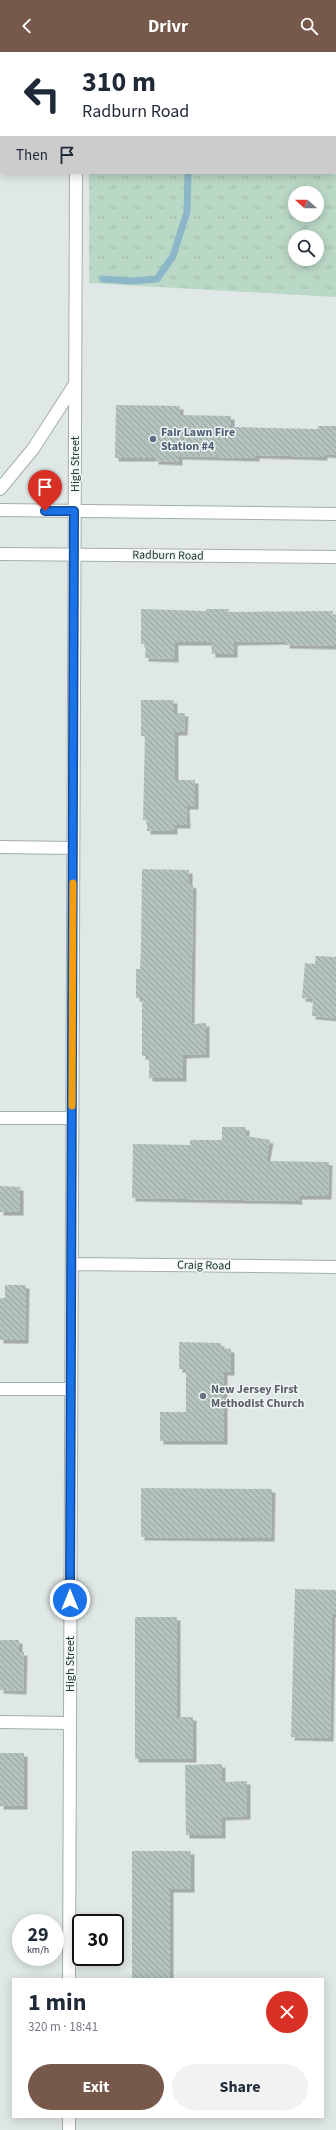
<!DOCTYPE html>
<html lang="en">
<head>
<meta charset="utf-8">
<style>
	body { margin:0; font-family:"Source Sans 3",sans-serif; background:#f2f2f3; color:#1f2937; height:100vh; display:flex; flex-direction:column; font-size:15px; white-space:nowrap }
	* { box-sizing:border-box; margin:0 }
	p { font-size:13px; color:#747a83 }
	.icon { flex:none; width:22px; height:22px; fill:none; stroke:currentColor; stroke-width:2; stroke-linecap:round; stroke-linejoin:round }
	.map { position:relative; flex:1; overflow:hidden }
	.panel { position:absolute; left:12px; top:1926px; width:312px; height:140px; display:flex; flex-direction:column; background:#fff; border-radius:0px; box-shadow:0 2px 10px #0003 }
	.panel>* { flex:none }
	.guide { position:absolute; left:0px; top:0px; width:336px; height:122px; box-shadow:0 2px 10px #0003; background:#fff; color:#1f2937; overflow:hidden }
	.needle { width:26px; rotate:291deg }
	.tools { position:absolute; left:288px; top:134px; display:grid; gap:8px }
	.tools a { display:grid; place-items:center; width:36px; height:36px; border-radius:50%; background:#fff; box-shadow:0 2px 10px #0003; font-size:20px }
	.speed { position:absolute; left:12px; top:1862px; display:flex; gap:8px; font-size:20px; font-weight:700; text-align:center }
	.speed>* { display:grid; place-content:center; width:52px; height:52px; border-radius:50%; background:#fff; box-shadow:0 2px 10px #0003; line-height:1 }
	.speed small { font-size:10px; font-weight:400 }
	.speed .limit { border:2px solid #111; border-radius:6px; background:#fff; color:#111 }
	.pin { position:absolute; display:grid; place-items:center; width:34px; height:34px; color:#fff; margin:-41px -17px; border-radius:50% 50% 50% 0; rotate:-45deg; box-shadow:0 0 4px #0007 }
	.pin .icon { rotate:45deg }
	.me { position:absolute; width:44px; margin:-22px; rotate:0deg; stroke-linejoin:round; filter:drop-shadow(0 0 3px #0008) }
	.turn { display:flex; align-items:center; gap:14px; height:84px; padding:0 16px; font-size:18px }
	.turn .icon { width:52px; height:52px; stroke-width:2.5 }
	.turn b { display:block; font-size:28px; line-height:34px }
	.then { display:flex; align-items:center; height:38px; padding:0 16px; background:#0003; gap:8px; font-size:15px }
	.round { display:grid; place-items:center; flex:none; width:42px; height:42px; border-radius:21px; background:#f2f2f3 }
	.headline { display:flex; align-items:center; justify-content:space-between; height:68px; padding:0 16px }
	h1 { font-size:24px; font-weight:700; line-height:30px }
	.button { display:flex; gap:8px; margin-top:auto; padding:8px 16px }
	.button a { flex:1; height:46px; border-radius:24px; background:#77594b; color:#fff; font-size:16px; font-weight:700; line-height:46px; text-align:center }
	.button a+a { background:#f2f2f3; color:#1f2937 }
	header { display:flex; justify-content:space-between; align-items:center; height:52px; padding:0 16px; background:#77594b; color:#fff; font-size:18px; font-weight:700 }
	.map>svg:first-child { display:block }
	.park { fill:url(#park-tufts); fill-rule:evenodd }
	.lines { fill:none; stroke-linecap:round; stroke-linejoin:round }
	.stream { stroke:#8cb7c8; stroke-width:7 }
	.building { fill:url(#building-back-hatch); filter:url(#shadow) }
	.minor-casing { stroke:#a3afad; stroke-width:14 }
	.minor { stroke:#fff; stroke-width:12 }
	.route-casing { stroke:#114b97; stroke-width:10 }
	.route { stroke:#1a73e8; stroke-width:7 }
	.slow { stroke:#f59e0b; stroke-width:7 }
	.service-dot { fill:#5c6f8a; stroke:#eff6f3; stroke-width:1.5 }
	.worship-dot { fill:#6b7280; stroke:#eff6f3; stroke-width:1.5 }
	.labels { text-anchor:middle; stroke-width:3; stroke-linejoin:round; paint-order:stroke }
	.service-label { font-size:12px; font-weight:bold; fill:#4e5e75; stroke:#eff6f3; text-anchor:start }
	.street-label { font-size:12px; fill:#223734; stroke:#eff6f3 }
	.worship-label { font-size:12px; font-weight:bold; fill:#5b616d; stroke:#eff6f3; text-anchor:start }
</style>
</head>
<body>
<header><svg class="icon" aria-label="back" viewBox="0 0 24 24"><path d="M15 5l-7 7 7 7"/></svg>Drivr<svg class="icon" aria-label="search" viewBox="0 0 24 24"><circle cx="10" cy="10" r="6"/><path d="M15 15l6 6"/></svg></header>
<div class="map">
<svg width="336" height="2078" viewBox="0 0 336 2078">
	<defs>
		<pattern id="park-tufts" width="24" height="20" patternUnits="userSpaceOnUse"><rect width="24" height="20" fill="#bad8c6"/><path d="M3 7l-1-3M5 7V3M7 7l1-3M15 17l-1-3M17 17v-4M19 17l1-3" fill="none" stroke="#a0baab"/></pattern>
		<pattern id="building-back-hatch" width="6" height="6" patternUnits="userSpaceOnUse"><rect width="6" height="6" fill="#b5c3bf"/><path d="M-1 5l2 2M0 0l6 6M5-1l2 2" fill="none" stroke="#939f9c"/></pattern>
		<filter id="shadow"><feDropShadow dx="3.5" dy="3.5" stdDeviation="0" flood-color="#0004"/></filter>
	</defs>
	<rect width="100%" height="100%" fill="#dfe8e6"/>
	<path class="park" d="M88,0H336V245L89,231V121H335V1ZM295,141H317V163H295ZM295,185H317V207H295Z"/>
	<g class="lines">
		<path class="stream" d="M191,0V1
			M103,227L132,229L157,227L173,204L187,160L188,121"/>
	</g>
	<path class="building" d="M116,353L180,354V363L231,364V375L318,377V374H336V403L324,402V405L256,403V406L179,404V410L155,409V406H115Z
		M141,557L206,559V557H228L229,560L333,559L332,564H336V594L286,593V589L234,590V602H212L211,590H175V607L145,606L146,592H141Z
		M141,648H174V661H185L184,680H175V728H195V754H186L187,773H174V779H147V768H143L145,684H141Z
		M142,817L189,818V832L193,833L191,972L206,971V1002L183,1003V1026H149V1004H142V946H136V917H140L141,897Z
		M316,904L336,905V966L312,964L313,947L302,946L305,911L315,912Z
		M222,1075H246V1084L270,1088L266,1109L329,1110L328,1144H298L299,1149L132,1146L133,1092L190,1093V1088H222Z
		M0,1134L20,1135V1160H0Z
		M5,1233H26L25,1288H0V1246H5Z
		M179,1290L221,1291V1296L231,1297V1320H224V1389H160V1360H186V1317H179Z
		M141,1436L272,1437L271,1486L141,1485Z
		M295,1537L336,1538V1562H332L330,1686L291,1685Z
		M135,1565H177V1665H193V1707H135Z
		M0,1588H19V1600H24L23,1639L0,1638Z
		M0,1701H24V1754H0Z
		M222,1712V1730L247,1729V1764L222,1765V1783H186L185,1713Z
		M132,1799H191V1837H170V1927H132Z"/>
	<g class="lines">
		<g class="minor-casing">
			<path id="minor" d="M76,1V0
				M0,437L33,397L75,332
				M0,458L336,462
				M0,502L336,505
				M0,795L73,796
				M0,1066H72
				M72,1212L336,1215
				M0,1337H71
				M0,1670L70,1671
				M69,1927L76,121
				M69,2078V2065"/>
		</g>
		<use href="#minor" class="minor"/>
	</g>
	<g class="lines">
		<g class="route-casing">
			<path id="route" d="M45,459H74L70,1548"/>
		</g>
		<use href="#route" class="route"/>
		<path class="slow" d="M72,1054L73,831"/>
	</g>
	<circle class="service-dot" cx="153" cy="387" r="4"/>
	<circle class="worship-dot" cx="203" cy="1344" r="4"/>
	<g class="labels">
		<g class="service-label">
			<text x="161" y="384">Fair Lawn Fire<tspan x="161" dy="14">Station #4</tspan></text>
		</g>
		<g class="street-label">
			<text transform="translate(75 412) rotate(-90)" y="4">High Street</text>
			<text transform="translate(168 503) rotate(1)" y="4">Radburn Road</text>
			<text transform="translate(204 1213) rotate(1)" y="4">Craig Road</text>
			<text transform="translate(70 1612) rotate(-90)" y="4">High Street</text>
		</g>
		<g class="worship-label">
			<text x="211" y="1341">New Jersey First<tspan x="211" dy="14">Methodist Church</tspan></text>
		</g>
	</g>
</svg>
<div class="tools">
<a><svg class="needle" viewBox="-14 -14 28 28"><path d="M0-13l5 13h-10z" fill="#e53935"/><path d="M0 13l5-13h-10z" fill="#747a83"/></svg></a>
<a><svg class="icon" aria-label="search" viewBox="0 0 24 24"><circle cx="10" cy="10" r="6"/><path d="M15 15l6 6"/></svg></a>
</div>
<div class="speed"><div>29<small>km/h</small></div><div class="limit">30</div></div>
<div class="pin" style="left:45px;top:459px;background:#d93025"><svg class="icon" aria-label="arrive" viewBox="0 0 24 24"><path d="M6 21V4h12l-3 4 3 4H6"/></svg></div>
<svg class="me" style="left:70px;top:1548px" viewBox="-20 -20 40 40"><circle r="17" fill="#1a73e8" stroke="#fff" stroke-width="3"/><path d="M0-11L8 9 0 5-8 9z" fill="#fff"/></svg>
<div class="guide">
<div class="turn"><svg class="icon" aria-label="left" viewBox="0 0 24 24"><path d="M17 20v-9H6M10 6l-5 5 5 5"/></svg><div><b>310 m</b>Radburn Road</div></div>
<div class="then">Then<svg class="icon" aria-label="arrive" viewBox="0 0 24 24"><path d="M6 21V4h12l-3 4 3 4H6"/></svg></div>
</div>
<section class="panel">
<div class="headline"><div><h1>1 min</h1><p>320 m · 18:41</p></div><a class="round" style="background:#d93025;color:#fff"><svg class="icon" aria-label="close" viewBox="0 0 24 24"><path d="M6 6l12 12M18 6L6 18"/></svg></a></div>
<div class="button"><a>Exit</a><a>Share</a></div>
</section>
</div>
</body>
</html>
